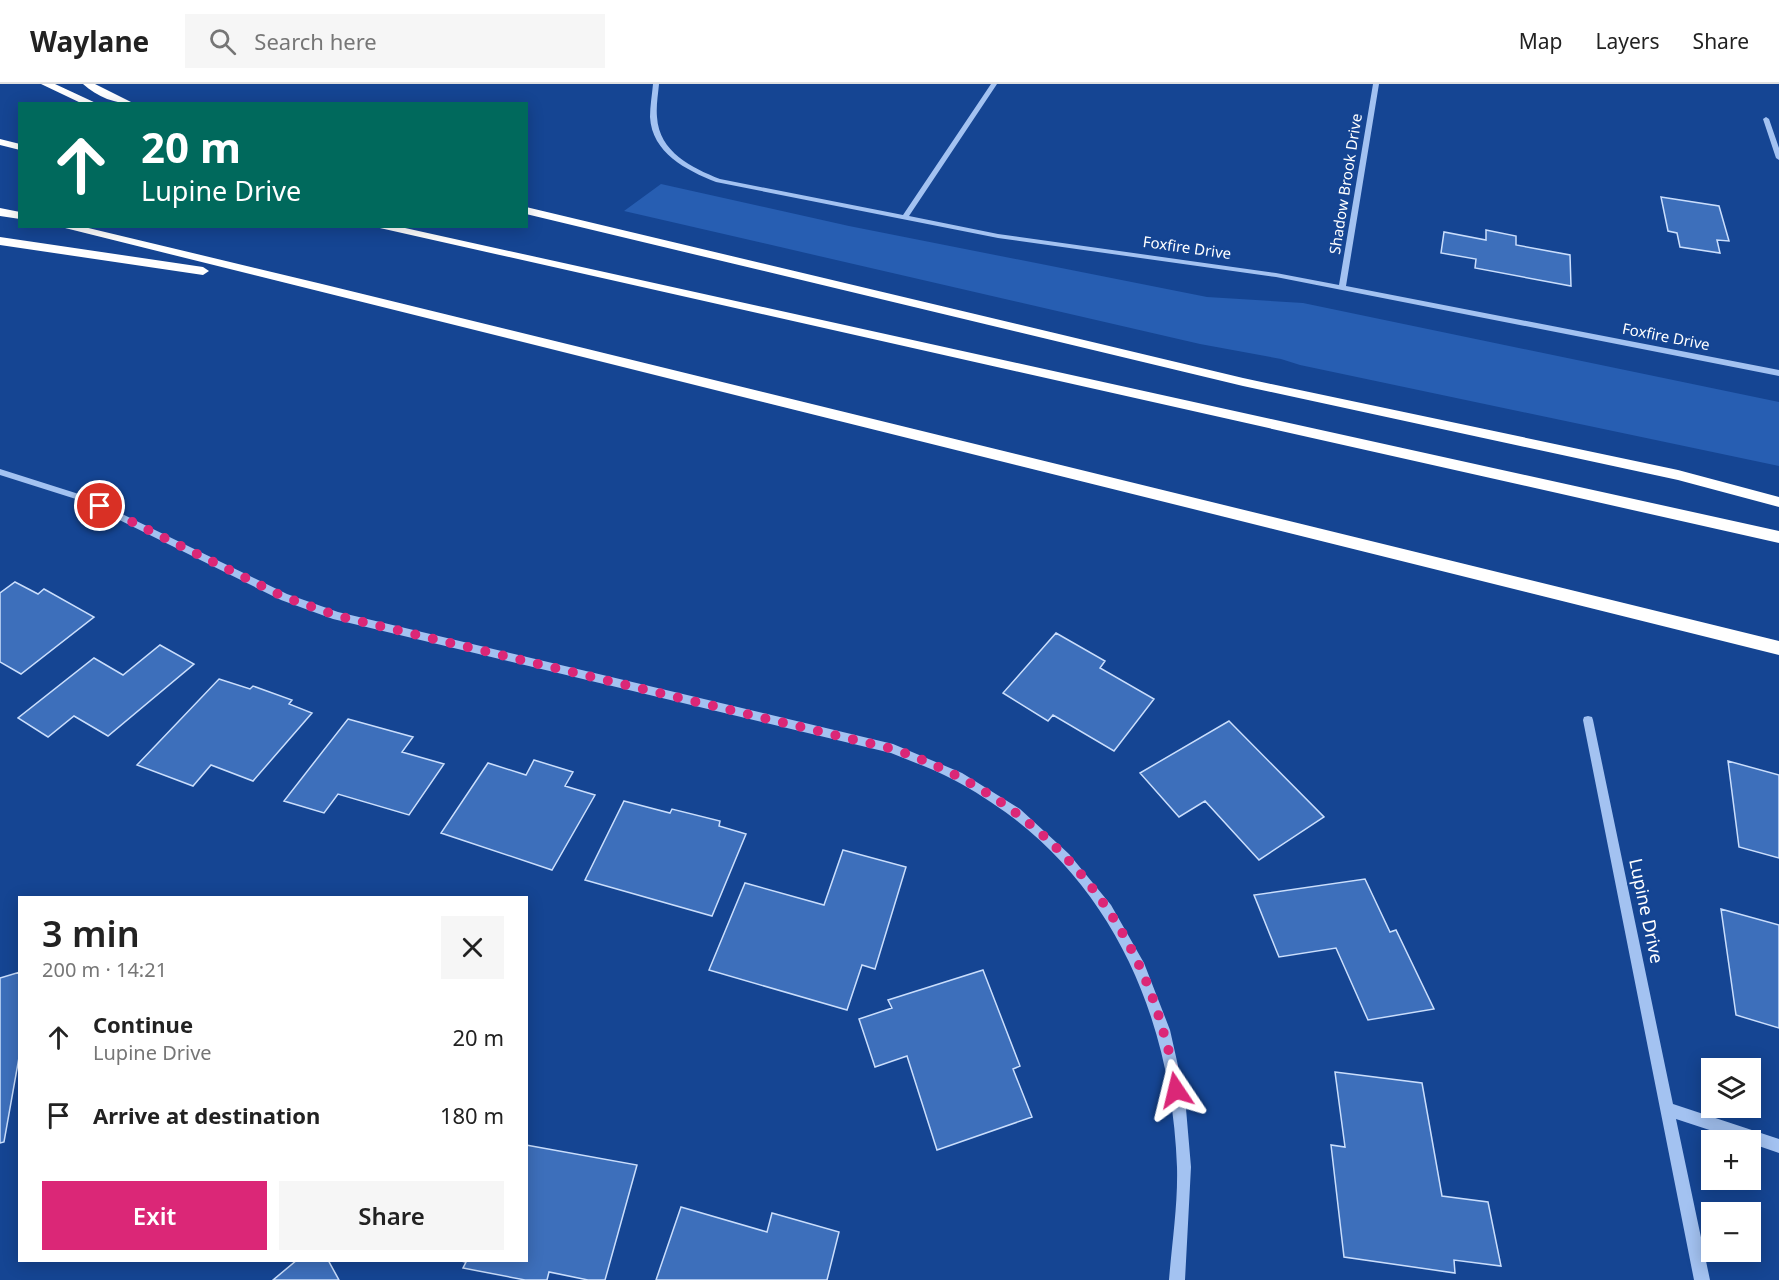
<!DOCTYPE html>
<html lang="en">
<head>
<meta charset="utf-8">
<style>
	body { margin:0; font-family:"Noto Sans",sans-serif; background:#f6f6f6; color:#222; height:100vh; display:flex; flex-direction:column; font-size:22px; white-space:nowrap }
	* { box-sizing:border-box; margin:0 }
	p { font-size:20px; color:#767676 }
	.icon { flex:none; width:33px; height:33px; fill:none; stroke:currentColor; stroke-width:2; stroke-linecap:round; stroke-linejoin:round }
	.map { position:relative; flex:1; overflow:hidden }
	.sheet { position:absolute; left:18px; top:812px; width:510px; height:366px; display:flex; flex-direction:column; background:#fff; border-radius:0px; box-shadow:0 3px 15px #0003 }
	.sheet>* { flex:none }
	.banner { position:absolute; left:18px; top:18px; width:510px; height:126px; border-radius:0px; box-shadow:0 3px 15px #0003; background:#00695c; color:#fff; overflow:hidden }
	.controls { position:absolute; left:1701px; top:974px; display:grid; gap:12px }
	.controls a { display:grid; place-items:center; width:60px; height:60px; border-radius:0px; background:#fff; box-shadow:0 3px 15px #0003; font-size:30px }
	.pin { position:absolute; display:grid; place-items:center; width:51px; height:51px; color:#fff; margin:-26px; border:3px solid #fff; border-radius:50%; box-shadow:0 2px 6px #0007 }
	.me { position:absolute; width:66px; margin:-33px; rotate:350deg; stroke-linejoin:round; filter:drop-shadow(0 0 4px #0008) }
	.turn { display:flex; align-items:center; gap:21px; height:126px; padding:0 24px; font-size:27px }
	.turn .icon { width:78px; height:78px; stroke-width:2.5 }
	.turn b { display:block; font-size:42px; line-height:51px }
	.round { display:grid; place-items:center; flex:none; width:63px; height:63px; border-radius:0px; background:#f6f6f6 }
	.headline { display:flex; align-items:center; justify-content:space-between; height:102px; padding:0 24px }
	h1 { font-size:36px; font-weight:600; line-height:45px }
	.button { display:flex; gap:12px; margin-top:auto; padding:12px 24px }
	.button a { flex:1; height:69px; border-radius:0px; background:#db2777; color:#fff; font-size:24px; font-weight:600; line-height:69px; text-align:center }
	.button a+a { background:#f6f6f6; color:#222 }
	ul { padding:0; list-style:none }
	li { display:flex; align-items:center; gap:18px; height:78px; padding:0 24px }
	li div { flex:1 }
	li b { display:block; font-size:22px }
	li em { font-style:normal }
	header { display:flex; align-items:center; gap:36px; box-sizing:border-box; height:84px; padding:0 30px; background:#fff; border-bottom:2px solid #e0e0e0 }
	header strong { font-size:28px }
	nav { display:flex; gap:33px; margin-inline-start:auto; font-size:21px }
	.search { width:420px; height:54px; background:#f6f6f6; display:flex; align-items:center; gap:15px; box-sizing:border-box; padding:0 21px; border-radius:0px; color:#767676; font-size:22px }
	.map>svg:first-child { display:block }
	.green { fill:#275eb2 }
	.building { fill:#3d6fbb; stroke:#cadefc; stroke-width:1.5 }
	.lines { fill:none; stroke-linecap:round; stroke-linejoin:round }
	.minor { fill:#a3c2f1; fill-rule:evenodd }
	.highway { fill:#fff; fill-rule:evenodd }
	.route { stroke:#db2777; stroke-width:10; stroke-dasharray:0 18 }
	.labels { text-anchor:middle; stroke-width:4.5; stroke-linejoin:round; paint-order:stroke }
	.far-street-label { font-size:15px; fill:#fff; stroke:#154593 }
	.street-label { font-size:18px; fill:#fff; stroke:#154593 }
</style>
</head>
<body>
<header>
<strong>Waylane</strong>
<div class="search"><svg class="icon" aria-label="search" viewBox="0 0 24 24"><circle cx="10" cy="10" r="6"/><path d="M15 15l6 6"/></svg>Search here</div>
<nav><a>Map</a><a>Layers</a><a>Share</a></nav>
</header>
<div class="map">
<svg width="1779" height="1196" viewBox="0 0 1779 1196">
	<rect width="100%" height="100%" fill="#154593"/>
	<path class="green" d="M661,100L849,142L1207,213L1303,219L1779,318V382L1300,281L1281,275L1200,260L624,127Z"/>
	<path class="building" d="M1661,113L1719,122L1729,157L1717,156L1720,169L1680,163L1677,149L1668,147Z
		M1486,146L1516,152V161L1570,171L1571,202L1475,184L1476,175L1441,169L1444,148L1486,156Z
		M15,498L38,510L44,505L94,533L21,590L0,578V509Z
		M1056,549L1105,577L1100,584L1154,615L1114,667L1053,631L1048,637L1003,609Z
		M160,561L194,580L108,652L74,632L48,653L18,634L94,574L123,591Z
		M219,595L250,605L253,602L292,616L289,620L312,629L253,697L211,681L193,702L137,681Z
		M348,635L413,653L402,668L444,680L409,731L338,710L324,729L284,717Z
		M1229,637L1324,733L1259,776L1205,717L1179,733L1140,689Z
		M534,676L573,688L565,702L595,711L552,786L441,749L488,679L526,691Z
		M1728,677L1779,691V774L1739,763Z
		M624,717L670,729L672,725L720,737L719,742L746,750L712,832L585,796Z
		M843,766L906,783L875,885L862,881L847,926L709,886L745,799L824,821Z
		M1365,795L1390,848L1396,846L1434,925L1368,936L1336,864L1279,873L1254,811Z
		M1721,825L1779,841V944L1736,931Z
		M983,886L1020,982L1013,985L1032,1033L937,1066L907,972L875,983L859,935L892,924L888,916Z
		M20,888V968L4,1058L0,1059V894Z
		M1335,988L1422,999L1442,1112L1488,1118L1501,1182L1454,1176L1455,1189L1344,1173L1331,1061L1345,1063Z
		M526,1061L637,1081L605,1196H588L549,1188L547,1196H525L463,1184L466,1178L456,1176H526Z
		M681,1123L767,1148L772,1129L839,1148L827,1196H656Z
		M297,1176H328L339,1196H273Z"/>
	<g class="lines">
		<path class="minor" d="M653,0H659C658,11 656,22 657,33C659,68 692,84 720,95L903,131L991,0H997L909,132L998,150L1276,189L1339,201L1373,0H1379L1346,202L1779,286V292L1276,193L998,154L716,98C686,86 652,69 650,33C650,22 652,11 653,0Z
			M1766,33L1769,35L1779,64V76L1776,74L1763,35Z
			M0,385L85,412L287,510L338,528L893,660L962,689L1020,725L1069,770L1111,821L1144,879L1170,946L1185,1013L1191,1083L1185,1196H1169C1172,1158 1178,1120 1177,1083C1172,947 1122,817 1012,733C996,721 972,705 954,696C934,685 912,678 891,669L333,535L281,516L79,416L0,391Z
			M1588,632L1592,633L1593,636L1673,1020L1779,1055V1069L1750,1059V1056H1740L1676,1035L1710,1196H1694L1583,636L1584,633Z"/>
		<path class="highway" d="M41,0H55L98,20H83Z
			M83,0H95L135,20C116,20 97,13 83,0Z
			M0,55L20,60V66L0,61Z
			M526,123L1243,294L1678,386L1779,413V423L1678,396L1243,302L526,130Z
			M0,124L20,128V135L0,132Z
			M57,142H80L322,200L1779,557V571Z
			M371,142H396L1779,447V459Z
			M0,153L203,183L209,187L203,191L0,161Z"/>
	</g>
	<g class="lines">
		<path class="route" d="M100,422L284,513L338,532L893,665C1025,709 1124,809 1162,943C1168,964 1174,984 1176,1006"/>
	</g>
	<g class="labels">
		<g class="far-street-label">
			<text transform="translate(1346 100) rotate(-81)" y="5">Shadow Brook Drive</text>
			<text transform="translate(1187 164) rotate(8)" y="5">Foxfire Drive</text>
			<text transform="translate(1666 253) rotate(11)" y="5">Foxfire Drive</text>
		</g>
		<g class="street-label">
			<text transform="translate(1646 827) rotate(78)" y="6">Lupine Drive</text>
		</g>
	</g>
</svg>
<div class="controls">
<a><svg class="icon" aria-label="layers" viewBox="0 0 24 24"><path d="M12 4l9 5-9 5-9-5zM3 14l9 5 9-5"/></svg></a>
<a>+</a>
<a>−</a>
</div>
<div class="pin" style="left:100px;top:422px;background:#d93025"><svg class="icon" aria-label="arrive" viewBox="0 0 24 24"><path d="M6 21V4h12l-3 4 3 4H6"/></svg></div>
<svg class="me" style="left:1176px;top:1006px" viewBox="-20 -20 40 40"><path d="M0-17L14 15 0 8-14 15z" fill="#db2777" stroke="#fff" stroke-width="4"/></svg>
<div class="banner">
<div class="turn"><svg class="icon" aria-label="ahead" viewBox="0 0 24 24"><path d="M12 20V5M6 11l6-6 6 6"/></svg><div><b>20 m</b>Lupine Drive</div></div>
</div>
<section class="sheet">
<div class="headline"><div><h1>3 min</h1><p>200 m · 14:21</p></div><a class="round"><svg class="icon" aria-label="close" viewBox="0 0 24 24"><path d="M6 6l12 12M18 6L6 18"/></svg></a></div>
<ul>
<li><svg class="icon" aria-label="ahead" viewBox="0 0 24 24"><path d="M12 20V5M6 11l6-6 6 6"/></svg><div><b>Continue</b><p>Lupine Drive</p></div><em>20 m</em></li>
<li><svg class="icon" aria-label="arrive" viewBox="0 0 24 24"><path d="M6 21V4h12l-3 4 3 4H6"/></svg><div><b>Arrive at destination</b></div><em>180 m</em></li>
</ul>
<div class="button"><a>Exit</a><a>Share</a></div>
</section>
</div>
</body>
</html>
